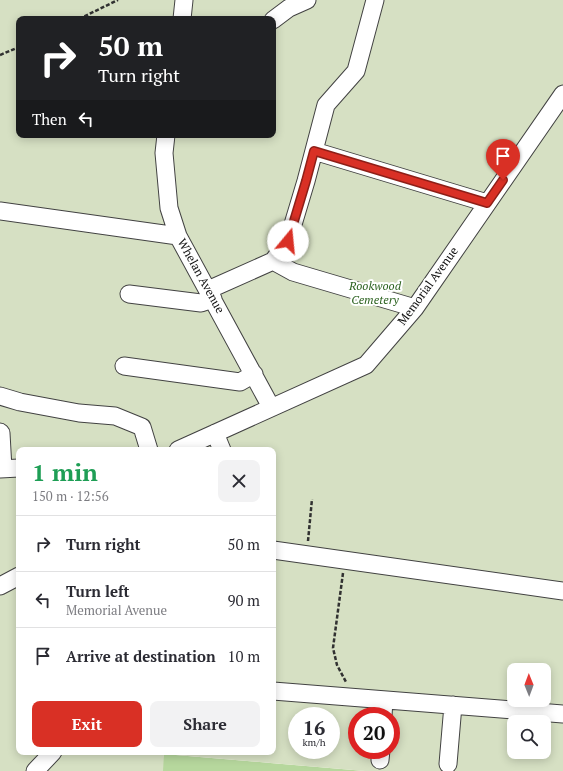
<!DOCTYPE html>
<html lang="en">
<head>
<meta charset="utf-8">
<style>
	body { margin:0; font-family:"PT Serif",serif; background:#f2f2f3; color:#2b2b33; height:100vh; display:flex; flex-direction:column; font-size:15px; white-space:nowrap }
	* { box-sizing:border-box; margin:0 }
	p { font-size:13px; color:#7c7c81 }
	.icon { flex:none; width:22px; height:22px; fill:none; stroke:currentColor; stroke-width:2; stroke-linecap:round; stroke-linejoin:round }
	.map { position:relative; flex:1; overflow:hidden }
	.drawer { position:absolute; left:16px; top:447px; width:260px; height:308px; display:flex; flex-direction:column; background:#fff; border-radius:8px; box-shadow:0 2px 10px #0003 }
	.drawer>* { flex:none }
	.banner { position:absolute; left:16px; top:16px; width:260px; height:122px; border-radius:8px; box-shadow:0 2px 10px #0003; background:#202124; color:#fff; overflow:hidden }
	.needle { width:26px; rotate:359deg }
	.controls { position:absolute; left:507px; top:663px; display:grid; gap:8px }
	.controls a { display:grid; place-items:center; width:44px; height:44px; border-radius:8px; background:#fff; box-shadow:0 2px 10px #0003; font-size:20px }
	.speed { position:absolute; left:288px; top:707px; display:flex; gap:8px; font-size:20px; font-weight:700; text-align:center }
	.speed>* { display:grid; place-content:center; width:52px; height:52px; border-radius:50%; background:#fff; box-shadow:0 2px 10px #0003; line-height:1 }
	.speed small { font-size:10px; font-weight:400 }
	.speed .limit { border:6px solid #d22; background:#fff; color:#111 }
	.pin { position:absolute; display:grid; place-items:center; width:34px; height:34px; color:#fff; margin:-41px -17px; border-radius:50% 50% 50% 0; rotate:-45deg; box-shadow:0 0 4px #0007 }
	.pin .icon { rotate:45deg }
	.me { position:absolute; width:44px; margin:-22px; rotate:17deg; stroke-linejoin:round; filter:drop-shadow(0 0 3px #0008) }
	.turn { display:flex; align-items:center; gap:14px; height:84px; padding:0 16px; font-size:18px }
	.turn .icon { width:52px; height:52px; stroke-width:2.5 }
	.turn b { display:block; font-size:28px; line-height:34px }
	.then { display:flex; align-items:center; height:38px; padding:0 16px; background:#0003; gap:8px; font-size:15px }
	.round { display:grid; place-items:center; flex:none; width:42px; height:42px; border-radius:8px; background:#f2f2f3 }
	.overview { display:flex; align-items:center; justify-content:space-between; height:68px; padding:0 16px }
	h1 { font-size:24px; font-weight:700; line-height:30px; color:#1e9e55 }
	.action { display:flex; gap:8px; margin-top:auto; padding:8px 16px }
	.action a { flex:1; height:46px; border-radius:8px; background:#d93025; color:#fff; font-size:16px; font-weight:700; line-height:46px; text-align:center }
	.action a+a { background:#f2f2f3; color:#2b2b33 }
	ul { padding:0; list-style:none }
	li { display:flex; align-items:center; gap:12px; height:56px; padding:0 16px; border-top:1px solid #e1e1e2 }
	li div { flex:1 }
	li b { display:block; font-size:15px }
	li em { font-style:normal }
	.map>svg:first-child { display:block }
	.forest { fill:#b6d79d }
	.cemetery { fill:#d6e0c3; fill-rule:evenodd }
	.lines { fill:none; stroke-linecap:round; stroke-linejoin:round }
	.minor-casing { stroke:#424242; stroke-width:19 }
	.path { stroke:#313131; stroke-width:2.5; stroke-dasharray:4 2; stroke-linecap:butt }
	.minor { stroke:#fff; stroke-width:17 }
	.route-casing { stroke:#8d1f18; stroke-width:10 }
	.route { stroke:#d93025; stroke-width:7 }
	.labels { text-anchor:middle; stroke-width:4; stroke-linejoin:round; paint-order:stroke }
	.street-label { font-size:12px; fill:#0f0f0f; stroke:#fff }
	.park-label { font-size:12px; font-style:italic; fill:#2e6422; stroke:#fff }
</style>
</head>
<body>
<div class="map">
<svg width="563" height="771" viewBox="0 0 563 771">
	<rect width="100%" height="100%" fill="#fefcf2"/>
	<path class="forest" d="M164,754L365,771H160Z"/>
	<path class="cemetery" d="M0,0H563V771H365L164,754L163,771H0ZM19,19H273V135H19ZM19,450H273V752H19ZM514,670H544V700H514ZM297,716H331V750H297ZM357,716H391V750H357ZM514,722H544V752H514Z"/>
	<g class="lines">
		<g class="minor-casing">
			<path id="minor" d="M182,19L184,0
				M273,20L289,8L307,0
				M166,135L164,153L169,208L178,236L271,407
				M314,151L487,203
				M0,211L178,236
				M273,261L293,272L415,308
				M208,290L273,261L288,241L306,181L326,105L356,71L375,0
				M129,294L201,303L213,299
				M124,366L240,382L254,374
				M0,396L20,402L79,413L115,416L142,427L149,450
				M0,432L1,433L3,469
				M215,433L222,450
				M178,450L366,365L415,308L563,94
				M0,469L19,468
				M273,550L563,591
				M0,586L19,576
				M273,691L563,714
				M383,716L384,700
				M380,760L381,750
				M448,764L453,705
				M35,771L53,752"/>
		</g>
		<path class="path" d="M79,19L118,0
			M0,55L19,47
			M308,541L312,499
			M343,573L333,648L337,665L346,682"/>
		<use href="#minor" class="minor"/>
	</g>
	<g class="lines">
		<g class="route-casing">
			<path id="route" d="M288,241L306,181L314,151L487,203L503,180"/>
		</g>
		<use href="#route" class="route"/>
	</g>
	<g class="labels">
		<g class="street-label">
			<text transform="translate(201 276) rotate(61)" y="4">Whelan Avenue</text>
			<text transform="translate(428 286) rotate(-54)" y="4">Memorial Avenue</text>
		</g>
		<g class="park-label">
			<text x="375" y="290">Rookwood<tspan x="375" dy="14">Cemetery</tspan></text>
		</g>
	</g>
</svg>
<div class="controls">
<a><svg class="needle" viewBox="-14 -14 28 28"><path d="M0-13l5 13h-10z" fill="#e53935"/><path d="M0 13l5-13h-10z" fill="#7c7c81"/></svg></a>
<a><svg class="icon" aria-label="search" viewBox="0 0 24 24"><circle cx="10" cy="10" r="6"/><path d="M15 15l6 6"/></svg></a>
</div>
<div class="speed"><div>16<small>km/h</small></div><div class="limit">20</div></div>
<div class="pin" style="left:503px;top:180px;background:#d93025"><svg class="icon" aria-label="arrive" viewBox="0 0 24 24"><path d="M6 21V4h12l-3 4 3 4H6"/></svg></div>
<svg class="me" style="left:288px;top:241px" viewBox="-20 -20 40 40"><circle r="19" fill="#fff"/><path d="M0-13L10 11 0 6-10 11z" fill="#d93025"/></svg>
<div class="banner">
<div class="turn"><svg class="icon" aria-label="right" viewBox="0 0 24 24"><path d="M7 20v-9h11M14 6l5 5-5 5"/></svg><div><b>50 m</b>Turn right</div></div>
<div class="then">Then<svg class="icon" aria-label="left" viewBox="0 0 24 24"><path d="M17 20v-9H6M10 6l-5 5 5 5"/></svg></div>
</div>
<section class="drawer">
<div class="overview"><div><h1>1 min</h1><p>150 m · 12:56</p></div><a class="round"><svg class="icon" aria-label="close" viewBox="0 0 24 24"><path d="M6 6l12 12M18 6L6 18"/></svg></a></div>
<ul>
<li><svg class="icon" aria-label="right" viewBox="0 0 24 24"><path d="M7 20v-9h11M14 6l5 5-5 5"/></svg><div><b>Turn right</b></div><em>50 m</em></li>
<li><svg class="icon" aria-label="left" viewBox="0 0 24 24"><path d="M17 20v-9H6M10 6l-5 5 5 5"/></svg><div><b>Turn left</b><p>Memorial Avenue</p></div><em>90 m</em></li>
<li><svg class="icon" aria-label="arrive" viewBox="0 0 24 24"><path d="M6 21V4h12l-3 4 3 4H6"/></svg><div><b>Arrive at destination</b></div><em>10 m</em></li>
</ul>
<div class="action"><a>Exit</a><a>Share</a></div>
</section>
</div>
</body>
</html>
